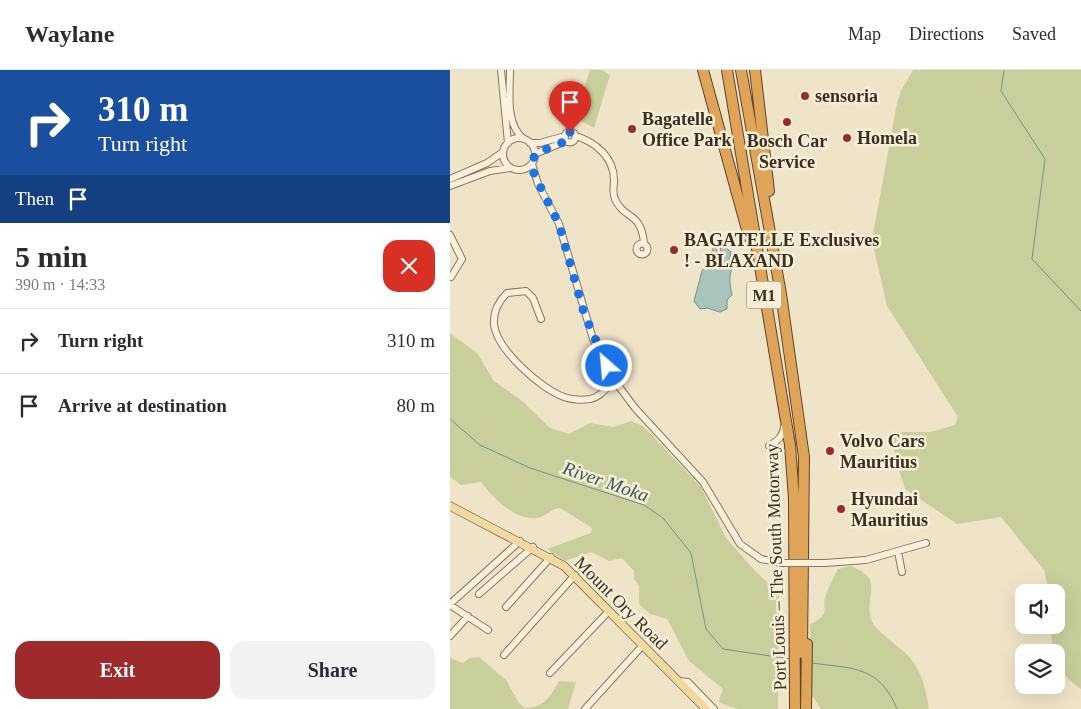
<!DOCTYPE html>
<html lang="en">
<head>
<meta charset="utf-8">
<style>
	body { margin:0; font-family:"Times New Roman",serif; background:#f2f2f3; color:#2b2b33; height:100vh; display:flex; flex-direction:column; font-size:19px; white-space:nowrap }
	* { box-sizing:border-box; margin:0 }
	p { font-size:16px; color:#7c7c81 }
	.icon { flex:none; width:28px; height:28px; fill:none; stroke:currentColor; stroke-width:2; stroke-linecap:round; stroke-linejoin:round }
	.map { position:relative; flex:1; overflow:hidden }
	.drawer { display:flex; flex-direction:column; background:#fff; width:450px }
	.drawer>* { flex:none }
	.top-card { background:#1a4fa0; color:#fff; overflow:hidden }
	.controls { position:absolute; left:565px; top:514px; display:grid; gap:10px }
	.controls a { display:grid; place-items:center; width:50px; height:50px; border-radius:10px; background:#fff; box-shadow:0 5px 20px #0002; font-size:25px }
	.pin { position:absolute; display:grid; place-items:center; width:42px; height:42px; color:#fff; margin:-51px -21px; border-radius:50% 50% 50% 0; rotate:-45deg; box-shadow:0 0 5px #0007 }
	.pin .icon { rotate:45deg }
	.me { position:absolute; width:55px; margin:-28px; rotate:333deg; stroke-linejoin:round; filter:drop-shadow(0 0 4px #0008) }
	.turn { display:flex; align-items:center; gap:18px; height:105px; padding:0 15px; font-size:22px }
	.turn .icon { width:65px; height:65px; stroke-width:2.5 }
	.turn b { display:block; font-size:35px; line-height:42px }
	.then { display:flex; align-items:center; height:48px; padding:0 15px; background:#0003; gap:10px; font-size:19px }
	.round { display:grid; place-items:center; flex:none; width:52px; height:52px; border-radius:15px; background:#f2f2f3 }
	.overview { display:flex; align-items:center; justify-content:space-between; height:85px; padding:0 15px }
	h1 { font-size:30px; font-weight:800; line-height:38px }
	.button { display:flex; gap:10px; margin-top:auto; padding:10px 15px }
	.button a { flex:1; height:58px; border-radius:15px; background:#9e2a2b; color:#fff; font-size:20px; font-weight:800; line-height:58px; text-align:center }
	.button a+a { background:#f2f2f3; color:#2b2b33 }
	ul { padding:0; list-style:none }
	li { display:flex; align-items:center; gap:15px; height:65px; padding:0 15px; border-top:1px solid #e1e1e2 }
	li div { flex:1 }
	li b { display:block; font-size:19px }
	li em { font-style:normal }
	header { display:flex; align-items:center; gap:30px; box-sizing:border-box; height:70px; padding:0 25px; background:#fff; border-bottom:1px solid #e1e1e2 }
	header strong { font-size:24px }
	nav { display:flex; gap:28px; margin-inline-start:auto; font-size:18px }
	main { display:flex; flex:1; min-height:0 }
	.map>svg:first-child { display:block }
	.green { fill:#c9cf9b }
	.water { fill:#a9c4bc; stroke:#6f938a }
	.lines { fill:none; stroke-linecap:round; stroke-linejoin:round }
	.stream { stroke:#6f938a; stroke-width:1 }
	.minor-casing { stroke:#8d765c; stroke-width:8 }
	.major-casing { stroke:#5b4430; stroke-width:9 }
	.highway-casing { stroke:#5b4430; stroke-width:12 }
	.minor { stroke:#faf1dc; stroke-width:6 }
	.major { stroke:#f3d9a0; stroke-width:8 }
	.highway { stroke:#e0a458; stroke-width:10 }
	.minor-bridge-casing { stroke:#8d765c; stroke-width:8; stroke-linecap:butt }
	.minor-bridge { stroke:#faf1dc; stroke-width:6 }
	.route { stroke:#1a73e8; stroke-width:9; stroke-dasharray:0 16.2 }
	.poi-dot { fill:#9e2a2b; stroke:#f7eed8; stroke-width:2 }
	.labels { text-anchor:middle; stroke-width:5; stroke-linejoin:round; paint-order:stroke }
	.shield { fill:#f7eed8; stroke:#756857; stroke-width:1 }
	.shield-label { font-size:16px; font-weight:bold; fill:#3d2e20 }
	.poi-label { font-size:18px; font-weight:bold; fill:#3d2e20; stroke:#f7eed8; text-anchor:start }
	.street-label { font-size:18px; fill:#3d2e20; stroke:#f7eed8 }
	.water-label { font-size:19px; font-style:italic; fill:#2f5d5a; stroke:#f7eed8 }
</style>
</head>
<body>
<header>
<strong>Waylane</strong>
<nav><a>Map</a><a>Directions</a><a>Saved</a></nav>
</header>
<main>
<section class="drawer">
<div class="top-card">
<div class="turn"><svg class="icon" aria-label="right" viewBox="0 0 24 24"><path d="M7 20v-9h11M14 6l5 5-5 5"/></svg><div><b>310 m</b>Turn right</div></div>
<div class="then">Then<svg class="icon" aria-label="arrive" viewBox="0 0 24 24"><path d="M6 21V4h12l-3 4 3 4H6"/></svg></div>
</div>
<div class="overview"><div><h1>5 min</h1><p>390 m · 14:33</p></div><a class="round" style="background:#d93025;color:#fff"><svg class="icon" aria-label="close" viewBox="0 0 24 24"><path d="M6 6l12 12M18 6L6 18"/></svg></a></div>
<ul>
<li><svg class="icon" aria-label="right" viewBox="0 0 24 24"><path d="M7 20v-9h11M14 6l5 5-5 5"/></svg><div><b>Turn right</b></div><em>310 m</em></li>
<li><svg class="icon" aria-label="arrive" viewBox="0 0 24 24"><path d="M6 21V4h12l-3 4 3 4H6"/></svg><div><b>Arrive at destination</b></div><em>80 m</em></li>
</ul>
<div class="button"><a>Exit</a><a>Share</a></div>
</section>
<div class="map">
<svg width="631" height="639" viewBox="0 0 631 639">
	<rect width="100%" height="100%" fill="#f0e4c8"/>
	<path class="green" d="M140,0H152L160,5L144,58L124,47Z
		M463,0H631V619C619,610 606,599 606,582H603L600,555H606V522H599L594,500L551,447L507,454L455,419L445,387L442,366L448,362H480L505,355L508,347L437,236L422,170L447,33L451,21Z
		M0,263L27,283L44,311L71,330L100,358L119,364L140,353L164,357L181,351L193,356L251,417L276,468L305,501L329,523L328,639H288L270,633L269,630L273,619L239,591L217,549L200,544L189,534V516L184,509V501L172,488L159,491L141,482L115,491L97,479L141,463L142,458L110,438C101,439 96,446 88,448C65,451 44,429 31,412L11,415L0,407Z
		M400,496C436,509 414,523 421,549C424,561 453,578 461,589C473,604 476,621 479,639H371L361,624L360,554C382,544 371,540 376,525C379,517 384,506 388,499Z
		M29,587L56,610L69,633L75,638C95,637 100,627 109,611L126,612L118,639H0V588L13,593L20,588Z"/>
	<path class="water" d="M269,172L281,182L279,193L283,197C278,205 280,216 282,225L277,230V239L270,242L257,238L250,239L244,231L252,201L265,175L268,185L271,181Z"/>
	<g class="lines">
		<path class="stream" d="M554,0L551,21L595,89L582,189L631,241
			M0,349L30,375L80,398L194,435L213,448L241,483L256,559L273,579L341,589
			M362,593C403,599 429,595 447,639"/>
		<g class="minor-casing">
			<path id="minor" d="M51,0L58,73
				M60,0C60,22 55,55 74,69
				M114.5 67a5.5 5.5 0 1 1 11 0a5.5 5.5 0 1 1-11 0Z
				M126,66C145,72 164,87 164,110C164,117 162,123 165,129C174,150 191,141 194,173
				M53 84a16 16 0 1 1 32 0a16 16 0 1 1-32 0Z
				M80,73H90L115,66
				M85,84L116,71
				M82,94L88,114L109,154L143,269L164,310L185,338L253,412L290,474L311,489L332,493
				M0,109L37,93L53,82
				M0,116L40,101L60,98
				M0,165L12,189L1,207
				M186.5 179a5.5 5.5 0 1 1 11 0a5.5 5.5 0 1 1-11 0Z
				M91,249L83,228L76,221L57,223C49,231 43,242 44,254C46,279 91,319 114,327C122,330 132,330 140,329C151,327 157,317 164,310
				M319,376C327,371 333,367 334,357
				M448,482L452,502
				M375,493L416,490L476,473
				M29,524L83,477
				M0,534L70,471
				M0,535L38,560
				M56,537L101,487
				M0,566L18,546
				M54,585L125,505
				M100,603L159,541
				M228,611L238,612L264,639
				M135,639L193,575"/>
		</g>
		<g class="major-casing">
			<path id="major" d="M0,436L114,496L256,639"/>
		</g>
		<g class="highway-casing">
			<path id="highway" d="M253,0L299,167
				M277,0L340,375L344,429L345,639
				M291,0L331,224L354,387L352,583
				M305,0L319,121
				M356,639L357,574"/>
		</g>
		<use href="#minor" class="minor"/>
		<use href="#major" class="major"/>
		<use href="#highway" class="highway"/>
		<g class="minor-bridge-casing">
			<path id="minor-bridge" d="M332,493H375"/>
		</g>
		<use href="#minor-bridge" class="minor-bridge"/>
	</g>
	<g class="lines">
		<path class="route" d="M120,62L115,66L116,71L85,84L82,94L84,104L109,154L134,243L157,296"/>
	</g>
	<g class="poi-dot">
		<circle cx="355" cy="26" r="5"/>
		<circle cx="337" cy="52" r="5"/>
		<circle cx="182" cy="59" r="5"/>
		<circle cx="397" cy="68" r="5"/>
		<circle cx="224" cy="180" r="5"/>
		<circle cx="380" cy="381" r="5"/>
		<circle cx="391" cy="439" r="5"/>
	</g>
	<g class="labels">
		<rect class="shield" x="296.5" y="211.5" width="35" height="27" rx="4"/>
		<g class="shield-label">
			<text x="314" y="231">M1</text>
		</g>
		<g class="poi-label">
			<text x="365" y="32">sensoria</text>
			<text x="192" y="55">Bagatelle<tspan x="192" dy="21">Office Park</tspan></text>
			<text x="407" y="74">Homela</text>
			<text x="337" y="77" text-anchor="middle">Bosch Car<tspan x="337" dy="21">Service</tspan></text>
			<text x="234" y="176">BAGATELLE Exclusives<tspan x="234" dy="21">! - BLAXAND</tspan></text>
			<text x="390" y="377">Volvo Cars<tspan x="390" dy="21">Mauritius</tspan></text>
			<text x="401" y="435">Hyundai<tspan x="401" dy="21">Mauritius</tspan></text>
		</g>
		<g class="street-label">
			<text transform="translate(326 497) rotate(-92)" y="6">Port Louis – The South Motorway</text>
			<text transform="translate(171 533) rotate(45)" y="6">Mount Ory Road</text>
		</g>
		<g class="water-label">
			<text transform="translate(156 411) rotate(19)" y="7">River Moka</text>
		</g>
	</g>
</svg>
<div class="controls">
<a><svg class="icon" aria-label="sound" viewBox="0 0 24 24"><path d="M4 9h4l5-4v14l-5-4H4zM17 9q2 3 0 6"/></svg></a>
<a><svg class="icon" aria-label="layers" viewBox="0 0 24 24"><path d="M12 4l9 5-9 5-9-5zM3 14l9 5 9-5"/></svg></a>
</div>
<div class="pin" style="left:120px;top:62px;background:#d93025"><svg class="icon" aria-label="arrive" viewBox="0 0 24 24"><path d="M6 21V4h12l-3 4 3 4H6"/></svg></div>
<svg class="me" style="left:157px;top:296px" viewBox="-20 -20 40 40"><circle r="17" fill="#1a73e8" stroke="#fff" stroke-width="3"/><path d="M0-11L8 9 0 5-8 9z" fill="#fff"/></svg>
</div>
</main>
</body>
</html>
